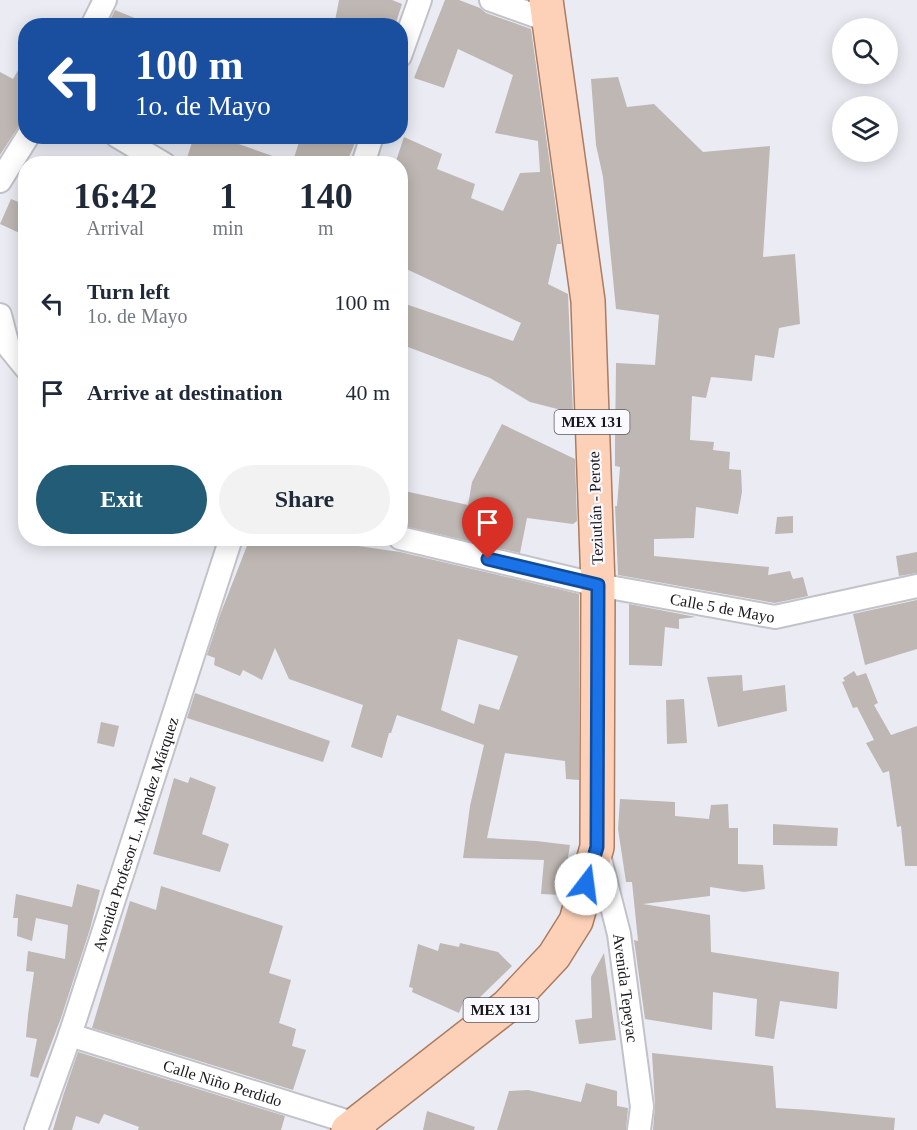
<!DOCTYPE html>
<html lang="en">
<head>
<meta charset="utf-8">
<style>
	body { margin:0; font-family:"Times New Roman",serif; background:#f2f2f3; color:#1f2937; height:100vh; display:flex; flex-direction:column; font-size:22px; white-space:nowrap }
	* { box-sizing:border-box; margin:0 }
	p { font-size:20px; color:#747a83 }
	.icon { flex:none; width:33px; height:33px; fill:none; stroke:currentColor; stroke-width:2; stroke-linecap:round; stroke-linejoin:round }
	.map { position:relative; flex:1; overflow:hidden }
	.side { position:absolute; left:18px; top:156px; width:390px; height:390px; display:flex; flex-direction:column; background:#fff; border-radius:24px; box-shadow:0 3px 15px #0003 }
	.side>* { flex:none }
	.guide { position:absolute; left:18px; top:18px; width:390px; height:126px; border-radius:24px; box-shadow:0 3px 15px #0003; background:#1a4fa0; color:#fff; overflow:hidden }
	.buttons { position:absolute; left:832px; top:18px; display:grid; gap:12px }
	.buttons a { display:grid; place-items:center; width:66px; height:66px; border-radius:50%; background:#fff; box-shadow:0 3px 15px #0003; font-size:30px }
	.pin { position:absolute; display:grid; place-items:center; width:51px; height:51px; color:#fff; margin:-62px -26px; border-radius:50% 50% 50% 0; rotate:-45deg; box-shadow:0 0 6px #0007 }
	.pin .icon { rotate:45deg }
	.me { position:absolute; width:66px; margin:-33px; rotate:15deg; stroke-linejoin:round; filter:drop-shadow(0 0 4px #0008) }
	.turn { display:flex; align-items:center; gap:21px; height:126px; padding:0 18px; font-size:27px }
	.turn .icon { width:78px; height:78px; stroke-width:2.5 }
	.turn b { display:block; font-size:42px; line-height:51px }
	.eta { display:flex; justify-content:space-evenly; align-items:center; height:102px; text-align:center }
	.eta b { font-size:36px; font-weight:600; line-height:42px }
	.primary-button { display:flex; gap:12px; margin-top:auto; padding:12px 18px }
	.primary-button a { flex:1; height:69px; border-radius:36px; background:#235c76; color:#fff; font-size:24px; font-weight:600; line-height:69px; text-align:center }
	.primary-button a+a { background:#f2f2f3; color:#1f2937 }
	ul { padding:0; list-style:none }
	li { display:flex; align-items:center; gap:18px; height:90px; padding:0 18px }
	li div { flex:1 }
	li b { display:block; font-size:22px }
	li em { font-style:normal }
	.map>svg:first-child { display:block }
	.building { fill:#beb7b3; fill-rule:evenodd }
	.lines { fill:none; stroke-linecap:round; stroke-linejoin:round }
	.minor-casing { stroke:#c2c3ca; stroke-width:26 }
	.primary-casing { stroke:#ab7c62; stroke-width:36 }
	.minor { stroke:#fff; stroke-width:22 }
	.primary { stroke:#fdd1b8; stroke-width:33 }
	.route-casing { stroke:#114b97; stroke-width:15 }
	.route { stroke:#1a73e8; stroke-width:10 }
	.labels { text-anchor:middle; stroke-width:4.5; stroke-linejoin:round; paint-order:stroke }
	.shield { fill:#f9f9ff; stroke:#5b5b5f; stroke-width:1.5 }
	.shield-label { font-size:15px; font-weight:bold; fill:#17171a }
	.street-label { font-size:16px; fill:#17171a; stroke:#f9f9ff }
</style>
</head>
<body>
<div class="map">
<svg width="917" height="1130" viewBox="0 0 917 1130">
	<rect width="100%" height="100%" fill="#ebecf3"/>
	<path class="building" d="M339,0H392L402,4L395,26H334Z
		M445,0H459L480,8L486,13L531,29L561,244H557L548,284L568,294L573,413L530,402L490,378L400,344V302L513,341L521,323L400,266V164H395L404,137L442,154L437,169L475,184L471,198L503,211L520,173L540,172L538,141L495,133L513,75L458,49L444,88L414,78Z
		M115,10L152,25V26H107Z
		M26,57V123L21,124L17,129L0,155V72L13,79Z
		M618,77L627,107L654,104L703,152L770,146L763,257L795,254L800,324L779,328L774,358L755,355L752,381L711,377L706,398L692,396L690,440L714,442L713,450L730,452L729,469L741,470L742,492L738,514L696,507L694,538L654,539V556L769,567L768,575L790,571L793,579L803,577L808,596L775,603L618,575L615,506H617L620,467L615,466V444L616,363L655,365L659,315L616,309L603,177L596,145L591,79Z
		M194,136H216L287,161L286,164H185Z
		M301,136H358L346,164H292Z
		M11,199L26,205V236L0,224Z
		M502,424L575,459L577,521L573,524L527,518L520,553L400,525V490L468,505L472,482Z
		M793,516V533L775,534L777,517Z
		M250,538H325L358,546L400,552L579,594V780L566,779L565,761L505,753L487,838L536,841L570,845L562,895L541,894L544,860L463,858L470,806L484,745L397,715L391,733H389L382,758L351,747L363,705L289,679L275,648L262,680L243,670L240,676L214,665L215,658L207,655L220,615ZM458,639L518,656L499,710L479,704L474,724L441,710Z
		M917,552V573L899,576L896,556Z
		M917,600V649L865,665L853,614Z
		M629,604L696,617L679,619V629L665,627L662,666L629,665Z
		M854,671L857,676L866,673L878,703L874,705L891,735L917,726V866H905L901,826L897,827L889,771L883,773L866,743L874,740L857,707L853,708L842,682L845,681L843,678Z
		M742,675L743,691L785,685L787,711L718,727L707,677Z
		M195,693L330,741L323,762L187,718Z
		M684,699L687,743L667,744L666,700Z
		M101,722L119,726L114,747L97,743Z
		M190,777L216,787L202,834L229,844L220,872L153,854L174,778L188,783Z
		M620,799L675,802V816L709,819L711,805L728,804L729,828H738V864L763,865L765,889L744,892L710,887V896L643,904L710,915L711,952L839,972L837,1009L780,1001L774,1039L755,1036L757,999L713,992L712,1030L645,1019L634,940L638,941L632,882H626L618,829Z
		M773,824L838,828L837,846L773,845Z
		M77,884L100,890L90,929L61,1018L38,1078L30,1076L37,1039L26,1037L28,1015L34,972L26,971L28,951L65,959L68,925L36,918L32,941L17,936L18,918H13L16,894L72,907Z
		M161,886L283,926L269,973L291,980L279,1023L296,1029L292,1046L306,1050L293,1090L92,1028L130,901L156,910Z
		M440,943L459,947L460,943L498,952L512,966L473,1004L465,998L459,1013L412,992L413,988L409,987L418,944L438,951Z
		M604,953L616,1040L579,1044L575,1020L592,1018L591,977Z
		M78,1052L285,1116L281,1130H138L139,1127L104,1114L99,1124L76,1116L72,1130H53L63,1096Z
		M652,1053L773,1066L776,1108L812,1110L895,1118L894,1130H653L655,1106Z
		M586,1083L617,1091V1106L628,1108L626,1130H497L509,1091L528,1090L581,1102Z
		M427,1111L475,1127L474,1130H423Z"/>
	<g class="lines">
		<g class="minor-casing">
			<g id="minor">
				<path d="M491,0L550,21"/>
				<path d="M92,26L105,0"/>
				<path d="M400,56L420,0"/>
				<path d="M117,136L164,164"/>
				<path d="M363,164L372,136"/>
				<path d="M0,181L28,136"/>
				<path d="M0,315L8,346L26,368"/>
				<path id="s1" d="M400,538L598,585L775,617L917,586"/>
				<path id="s2" d="M598,851L619,934L642,1107L639,1130"/>
				<path id="s3" d="M70,1035L365,1127"/>
				<path id="s4" d="M36,1130L70,1035L231,538"/>
			</g>
		</g>
		<g class="primary-casing">
			<path id="primary" d="M348,1130L507,1006L554,956L576,921L597,847L598,585L588,301L546,0"/>
		</g>
		<use href="#minor" class="minor"/>
		<use href="#primary" class="primary"/>
	</g>
	<g class="lines">
		<g class="route-casing">
			<path id="route" d="M488,559L598,585L597,847L586,884"/>
		</g>
		<use href="#route" class="route"/>
	</g>
	<g class="labels">
		<g class="shield">
			<rect x="554.5" y="410" width="75" height="24" rx="4.5"/>
			<rect x="463.5" y="998" width="75" height="24" rx="4.5"/>
		</g>
		<g class="shield-label">
			<text x="592" y="427">MEX 131</text>
			<text x="501" y="1015">MEX 131</text>
		</g>
		<g class="street-label">
			<text transform="translate(595 508) rotate(-92)" y="6">Teziutlán - Perote</text>
			<text dy="6" stroke="none"><textPath href="#s1" startOffset="330">Calle 5 de Mayo</textPath></text>
			<text dy="6" stroke="none"><textPath href="#s4" startOffset="312">Avenida Profesor L. Méndez Márquez</textPath></text>
			<text dy="6" stroke="none"><textPath href="#s2" startOffset="140">Avenida Tepeyac</textPath></text>
			<text dy="6" stroke="none"><textPath href="#s3" startOffset="160">Calle Niño Perdido</textPath></text>
		</g>
	</g>
</svg>
<div class="buttons">
<a><svg class="icon" aria-label="search" viewBox="0 0 24 24"><circle cx="10" cy="10" r="6"/><path d="M15 15l6 6"/></svg></a>
<a><svg class="icon" aria-label="layers" viewBox="0 0 24 24"><path d="M12 4l9 5-9 5-9-5zM3 14l9 5 9-5"/></svg></a>
</div>
<div class="pin" style="left:488px;top:559px;background:#d93025"><svg class="icon" aria-label="arrive" viewBox="0 0 24 24"><path d="M6 21V4h12l-3 4 3 4H6"/></svg></div>
<svg class="me" style="left:586px;top:884px" viewBox="-20 -20 40 40"><circle r="19" fill="#fff"/><path d="M0-13L10 11 0 6-10 11z" fill="#1a73e8"/></svg>
<div class="guide">
<div class="turn"><svg class="icon" aria-label="left" viewBox="0 0 24 24"><path d="M17 20v-9H6M10 6l-5 5 5 5"/></svg><div><b>100 m</b>1o. de Mayo</div></div>
</div>
<section class="side">
<div class="eta">
<div><b>16:42</b><p>Arrival</p></div>
<div><b>1</b><p>min</p></div>
<div><b>140</b><p>m</p></div>
</div>
<ul>
<li><svg class="icon" aria-label="left" viewBox="0 0 24 24"><path d="M17 20v-9H6M10 6l-5 5 5 5"/></svg><div><b>Turn left</b><p>1o. de Mayo</p></div><em>100 m</em></li>
<li><svg class="icon" aria-label="arrive" viewBox="0 0 24 24"><path d="M6 21V4h12l-3 4 3 4H6"/></svg><div><b>Arrive at destination</b></div><em>40 m</em></li>
</ul>
<div class="primary-button"><a>Exit</a><a>Share</a></div>
</section>
</div>
</body>
</html>
